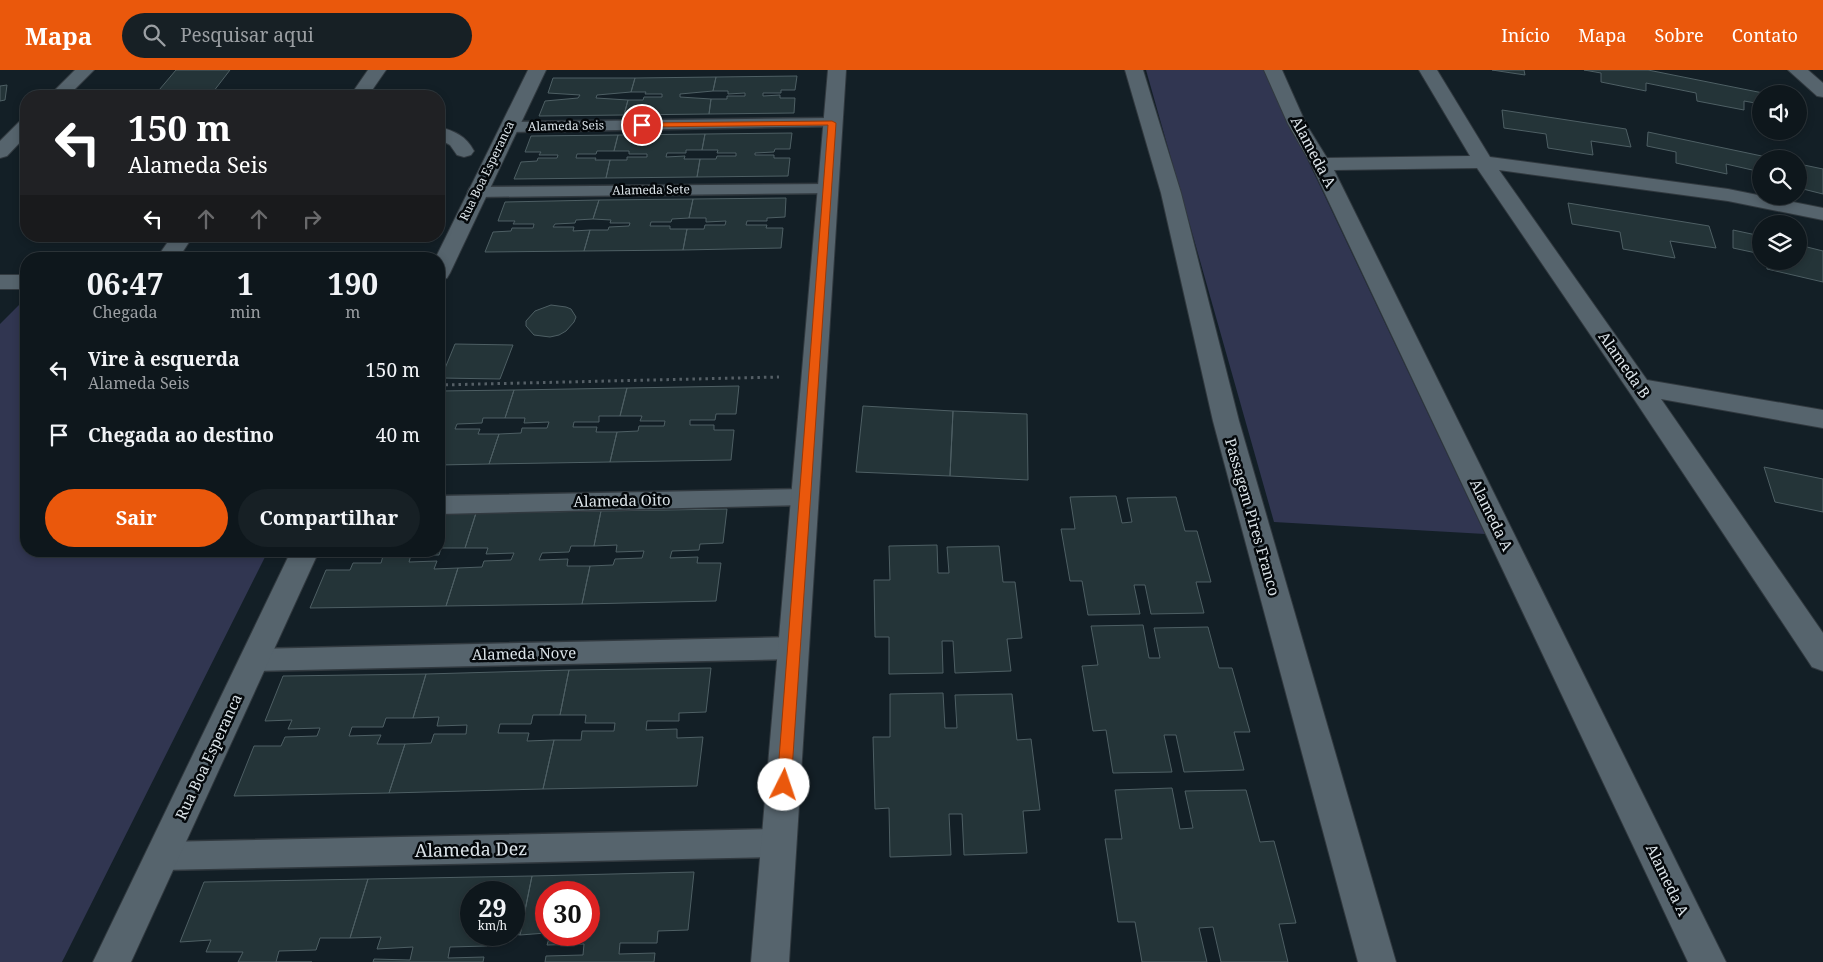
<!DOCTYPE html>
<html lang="pt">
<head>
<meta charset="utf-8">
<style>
	body { margin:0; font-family:"Noto Serif",serif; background:#172025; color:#f1f3f6; height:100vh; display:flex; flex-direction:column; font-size:19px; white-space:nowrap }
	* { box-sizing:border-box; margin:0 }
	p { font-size:16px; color:#9b9fa3 }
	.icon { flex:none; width:28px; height:28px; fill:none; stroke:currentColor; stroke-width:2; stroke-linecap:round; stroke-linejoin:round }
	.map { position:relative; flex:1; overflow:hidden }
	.details { position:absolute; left:20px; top:182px; width:425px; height:305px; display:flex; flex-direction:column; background:#0e171c; border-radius:20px; box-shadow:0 2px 8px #0003,0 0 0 1px #2e363b }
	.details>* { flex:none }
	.top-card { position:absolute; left:20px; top:20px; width:425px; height:152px; border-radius:20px; box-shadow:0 2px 8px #0003,0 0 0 1px #2e363b; background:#202124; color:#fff; overflow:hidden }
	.tools { position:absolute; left:1752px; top:15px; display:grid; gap:10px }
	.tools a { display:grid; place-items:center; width:55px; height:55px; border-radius:50%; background:#0e171c; box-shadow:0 2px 8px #0003,0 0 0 1px #2e363b; font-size:25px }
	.speed { position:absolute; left:460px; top:811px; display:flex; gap:10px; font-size:25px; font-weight:700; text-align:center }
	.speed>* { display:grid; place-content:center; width:65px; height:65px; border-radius:50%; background:#0e171c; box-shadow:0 2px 8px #0003,0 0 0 1px #2e363b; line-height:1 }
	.speed small { font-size:12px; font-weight:400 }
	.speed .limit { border:8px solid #d22; background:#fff; color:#111 }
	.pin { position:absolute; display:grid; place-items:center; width:42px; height:42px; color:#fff; margin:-21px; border:2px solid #fff; border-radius:50%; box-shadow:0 1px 5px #0007 }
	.me { position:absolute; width:55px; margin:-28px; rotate:4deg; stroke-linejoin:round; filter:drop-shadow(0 0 4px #0008) }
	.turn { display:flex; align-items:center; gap:18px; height:105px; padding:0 25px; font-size:22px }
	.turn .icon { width:65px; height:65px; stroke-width:2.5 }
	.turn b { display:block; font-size:35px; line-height:42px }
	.lanes { display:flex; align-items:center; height:48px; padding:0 25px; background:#0003; justify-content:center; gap:25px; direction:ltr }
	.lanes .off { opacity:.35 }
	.eta { display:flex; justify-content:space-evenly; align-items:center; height:85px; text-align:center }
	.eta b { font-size:30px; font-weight:700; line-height:35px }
	.action { display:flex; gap:10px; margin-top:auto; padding:10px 25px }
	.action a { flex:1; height:58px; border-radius:30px; background:#ea580c; color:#fff; font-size:20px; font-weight:700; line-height:58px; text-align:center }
	.action a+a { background:#172025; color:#f1f3f6 }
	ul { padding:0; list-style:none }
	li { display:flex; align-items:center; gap:15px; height:65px; padding:0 25px }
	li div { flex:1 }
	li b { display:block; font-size:19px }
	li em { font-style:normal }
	header { display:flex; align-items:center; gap:30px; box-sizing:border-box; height:70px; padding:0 25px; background:#ea580c; color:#fff }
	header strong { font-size:24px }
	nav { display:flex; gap:28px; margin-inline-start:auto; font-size:18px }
	.search { width:350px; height:45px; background:#172025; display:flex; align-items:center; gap:12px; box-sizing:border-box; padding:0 18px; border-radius:28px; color:#9b9fa3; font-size:19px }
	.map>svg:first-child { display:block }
	.green { fill:#313651 }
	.building { fill:#243438; stroke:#4e5f64 }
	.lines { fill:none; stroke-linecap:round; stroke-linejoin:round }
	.lane-casing { stroke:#31393f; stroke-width:3 }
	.street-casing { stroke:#31393f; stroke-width:2 }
	.path { stroke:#555f66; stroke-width:3; stroke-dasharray:2.5 4; stroke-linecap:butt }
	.lane { fill:#56646d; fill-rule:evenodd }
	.street { fill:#56646d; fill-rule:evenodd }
	.route { fill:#ea580c; stroke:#983908 }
	.labels { text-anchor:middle; stroke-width:5; stroke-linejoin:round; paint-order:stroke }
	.far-street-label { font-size:12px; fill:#dce4e9; stroke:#04080b }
	.street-label { font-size:15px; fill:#dce4e9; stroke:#04080b }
	.near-street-label { font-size:18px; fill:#dce4e9; stroke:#04080b }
</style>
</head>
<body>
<header>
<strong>Mapa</strong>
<div class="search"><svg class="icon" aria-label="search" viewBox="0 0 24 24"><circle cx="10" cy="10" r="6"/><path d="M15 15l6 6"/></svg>Pesquisar aqui</div>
<nav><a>Início</a><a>Mapa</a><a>Sobre</a><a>Contato</a></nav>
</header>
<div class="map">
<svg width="1823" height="892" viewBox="0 0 1823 892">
	<rect width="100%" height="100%" fill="#131f26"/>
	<path class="green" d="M1146,0H1265L1485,464L1274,452Z
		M26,228V481H268L62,892H0V254Z"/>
	<path class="building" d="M176,0H230L210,26H154Z
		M1492,0H1524L1525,5Z
		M1584,0H1648L1768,24H1761V34L1744,31V40L1697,31L1696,23L1646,13V21L1601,12V3Z
		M797,6L795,20H781V23H763V26L780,25V28H795L794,43L709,44L711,29H727V26H745V23L728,24V21H713L716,7Z
		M716,7L713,21L680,24V27L711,29L709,44L624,45L628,30H643L644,27H662V24H645L646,22H631L635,8Z
		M553,8H635L631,22L597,25L596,28L628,30L624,45L539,46L545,31L578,28L580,25L548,23Z
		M7,15L5,30L0,31V16Z
		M1502,40L1626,59L1631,77L1591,71L1593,85L1548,78L1546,64L1504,58Z
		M1648,62L1776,89H1761V102L1726,94L1727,104L1676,93V82L1647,76Z
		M792,63L790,79H775L774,82L755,83V85H774V88H790L788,106L697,107L700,89H716L717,86H736V83H717L718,80H702L705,64Z
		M705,64L702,80H686V83H667L666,87L685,86L684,89H700L697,107L606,108L610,90H627V87H647V84H629V81H614L618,65Z
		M618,65L614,81H597L596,84H577L576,88H596L595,90H610L606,108L514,109L521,92L537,91L538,88H557L558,85H539L541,82H525L531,66Z
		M1799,94L1823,99V124L1799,118Z
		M786,128L785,147L767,148V151H747L746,155H767L766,158H783L781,178L683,180L687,159H704L705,155H725L726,151L706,152V148H689L693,129Z
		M693,129L689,148L672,149L671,152H651L650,156H670V159H687L683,180L584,181L590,160H608L609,157L629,156L630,153H610L611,150L593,149L599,130Z
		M599,130L593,149L576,150L575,153L555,154L553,157H574L573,161L590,160L584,181L485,182L493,162L511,161L512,158H533L534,154H513L515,151H498L505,132Z
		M1568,133L1709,156L1716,178L1670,171L1675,188L1623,179L1620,162L1572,154Z
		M1733,160L1761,166V184L1733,178Z
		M1799,175L1823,181V212L1767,199V191H1799Z
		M253,183H282L278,189H249Z
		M551,235L566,237L571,239L576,247L574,252L566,261L559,265L550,267L534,265L526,256V251L535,241Z
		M455,274L513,275L500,309L441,308Z
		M739,316L736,344H716L715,350H690V355H714V360H734L731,390L610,392L617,362L638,361L639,356H664L665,351H640L642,346H620L627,318Z
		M627,318L620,346H599V352H574L573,357H597L596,362H617L610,392L489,394L499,364L521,363L522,358H547L549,352L524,353L525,348H505L514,320Z
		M514,320L505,348H483L482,353L457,354L455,359H480L478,364H499L489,394L439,395V321Z
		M863,336L953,341L950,406L856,402Z
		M953,341L1027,344L1028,410L950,406Z
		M1764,397L1823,409V442L1775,432Z
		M1116,426L1122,453L1132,452L1127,428L1176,427L1185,461H1197L1211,512H1196L1204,543L1151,544L1145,515H1134L1140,544L1088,545L1082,511H1070L1061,459H1075L1070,427Z
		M727,439L723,473L700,474L699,480L672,481L670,488L698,487L697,493H721L716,531L582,534L590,496L613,495L615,489L642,488L644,481L616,482L617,475L594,476L601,441Z
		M601,441L594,476H571L569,482L542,483L539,490L568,489L567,496H590L582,534L446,536L458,498L482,497L484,491L511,490L514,483L486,484L488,478H465L476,443Z
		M476,443L465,478H441L439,485H411L409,492L437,491L434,499L458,498L446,536L310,538L326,500H350L353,493H381L383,486H356L357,481H439V444Z
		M937,475L938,503H949L947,477L999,476L1003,512H1015L1022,568L1007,569L1011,601L955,603L953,571H942L943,603L889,604V567H875L874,510H890L889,476Z
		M1143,555L1149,588H1160L1154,558L1208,557L1219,598H1232L1250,662H1234L1244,700L1184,702L1176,665H1164L1172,702L1113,703L1106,660L1093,661L1082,596L1098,595L1091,556Z
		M711,598L706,642L679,643V651H647L646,660L677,659V668L703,667L697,716L543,719L554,670H581L582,661H614L615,653H585L586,645H560L569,600Z
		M569,600L560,645H533L531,654H500L498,663H529L527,671L554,670L543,719L389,723L405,674L431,673L434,664H466L467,655L437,656L439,647L413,648L426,604Z
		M426,604L413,648H386L383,657H352L349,666L381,665L377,674H405L389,723L234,726L254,676H281L285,667L317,666L320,658L288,659L292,650L265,651L283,606Z
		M943,623L945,658H957L955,625L1012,624L1017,670L1031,669L1040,740L1023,741L1027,783L964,785L962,744H949L951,785L890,787L889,738L875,739L873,667H890V624Z
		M1172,718L1180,759L1193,758L1185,721L1246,720L1260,772L1274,771L1296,853L1279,854L1288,892H1221L1213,857L1199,858L1207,892H1142L1135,852H1118L1105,769H1122L1115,720Z
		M694,802L688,860L658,861L657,873H620L619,884L655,883L654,892H545L546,886L583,885L584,874L547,875L550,865H589V822H546V863L520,865L532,806Z
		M532,806L520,865L514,864V822H471V865H489L487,876L450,877L448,888L484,887L483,892H373L374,889L410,890L413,877L377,879L381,867L350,868L368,809Z
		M368,809L350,868H320L316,880L279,881L276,892H312H238L243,882H206L211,870L180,872L204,812Z"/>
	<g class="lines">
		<g class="lane-casing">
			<path id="lane" d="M832,48L837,50L840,53L837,56L509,62L504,60L501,57L504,54L509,52Z
				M827,114L833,115L835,119L833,123L476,127L470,126L468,122L470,118L476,117Z
				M806,419L814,421L817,427L814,433L806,435L439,444V426Z
				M794,567L803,570L806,578L803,586L794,589L254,601L245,598L241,590L245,582L254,579Z
				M779,759L789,763L793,773L789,783L779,787L162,800L152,796L148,786L152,776L162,772Z"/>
		</g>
		<g class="street-casing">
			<path id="street" d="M75,0H94L68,26H49Z
				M368,0H386L368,26H350Z
				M528,0H546L450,203L447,208L439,210V189H435Z
				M828,0H846L789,892H751Z
				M1125,0H1143L1181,123L1239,351L1396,892H1358L1213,351L1161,123Z
				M1264,0H1282L1306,54L1327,88L1470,86L1419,0H1437L1490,87L1728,119L1823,138V150L1728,131L1499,100L1647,310L1823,340V358L1661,329L1823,563V601L1812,597L1630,323L1477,98L1334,100L1726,892H1688L1311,94L1288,54Z
				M1788,0H1808L1823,13V27L1817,26Z
				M26,50V66L7,86L0,88V71L19,52Z
				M439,57C455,61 466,66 474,81L471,85L464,87L457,85L450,75L439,69Z
				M172,166H193L178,189H156Z
				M0,205H26V219H0Z
				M291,481H319L131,892H93Z"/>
		</g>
		<path class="path" d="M439,315L779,307"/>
		<use href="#lane" class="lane"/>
		<use href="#street" class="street"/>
	</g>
	<path class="route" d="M832,51L836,53L791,715L789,719L784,721L779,719L777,715L828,55L642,57L638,55L642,53Z"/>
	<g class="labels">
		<g class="far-street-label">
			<text transform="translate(566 56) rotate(-1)" y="4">Alameda Seis</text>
			<text transform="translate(487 101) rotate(-64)" y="4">Rua Boa Esperanca</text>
			<text transform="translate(651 120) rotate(-1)" y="4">Alameda Sete</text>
		</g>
		<g class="street-label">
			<text transform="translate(1313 82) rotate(62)" y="5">Alameda A</text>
			<text transform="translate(1624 295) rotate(55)" y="5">Alameda B</text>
			<text transform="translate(622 431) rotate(-1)" y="5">Alameda Oito</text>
			<text transform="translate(1491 445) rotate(64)" y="5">Alameda A</text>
			<text transform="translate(1252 447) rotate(74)" y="5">Passagem Pires Franco</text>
			<text transform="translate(524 584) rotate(-1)" y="5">Alameda Nove</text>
			<text transform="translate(209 687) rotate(-65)" y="5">Rua Boa Esperanca</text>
			<text transform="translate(1667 810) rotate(64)" y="5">Alameda A</text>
		</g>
		<g class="near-street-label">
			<text transform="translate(471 780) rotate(-1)" y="6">Alameda Dez</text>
		</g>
	</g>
</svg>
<div class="tools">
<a><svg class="icon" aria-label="sound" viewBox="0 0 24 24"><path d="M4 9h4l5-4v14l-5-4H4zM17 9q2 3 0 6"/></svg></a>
<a><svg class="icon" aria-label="search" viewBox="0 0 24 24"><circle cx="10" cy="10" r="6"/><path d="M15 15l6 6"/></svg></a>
<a><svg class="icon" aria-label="layers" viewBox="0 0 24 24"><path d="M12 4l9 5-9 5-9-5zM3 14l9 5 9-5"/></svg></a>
</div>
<div class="speed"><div>29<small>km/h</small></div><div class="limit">30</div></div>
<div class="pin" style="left:642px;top:55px;background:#d93025"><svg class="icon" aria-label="arrive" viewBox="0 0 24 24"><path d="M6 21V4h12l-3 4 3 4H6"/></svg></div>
<svg class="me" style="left:784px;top:715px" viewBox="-20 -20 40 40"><circle r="19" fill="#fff"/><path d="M0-13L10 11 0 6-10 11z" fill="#ea580c"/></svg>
<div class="top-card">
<div class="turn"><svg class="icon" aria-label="left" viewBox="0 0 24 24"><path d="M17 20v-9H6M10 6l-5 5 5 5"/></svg><div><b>150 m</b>Alameda Seis</div></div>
<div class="lanes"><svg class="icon" aria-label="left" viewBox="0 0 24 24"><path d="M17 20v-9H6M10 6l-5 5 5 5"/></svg><svg class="icon off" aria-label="ahead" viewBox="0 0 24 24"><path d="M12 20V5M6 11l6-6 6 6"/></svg><svg class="icon off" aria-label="ahead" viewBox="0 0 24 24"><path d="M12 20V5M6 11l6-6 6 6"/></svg><svg class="icon off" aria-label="right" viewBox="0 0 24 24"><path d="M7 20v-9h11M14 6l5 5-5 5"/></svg></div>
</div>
<section class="details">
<div class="eta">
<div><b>06:47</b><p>Chegada</p></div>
<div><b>1</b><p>min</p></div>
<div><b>190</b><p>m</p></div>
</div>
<ul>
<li><svg class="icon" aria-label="left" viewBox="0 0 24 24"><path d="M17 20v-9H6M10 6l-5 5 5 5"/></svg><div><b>Vire à esquerda</b><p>Alameda Seis</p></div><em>150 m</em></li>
<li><svg class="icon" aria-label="arrive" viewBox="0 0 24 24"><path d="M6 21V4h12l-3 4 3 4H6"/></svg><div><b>Chegada ao destino</b></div><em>40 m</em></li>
</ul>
<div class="action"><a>Sair</a><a>Compartilhar</a></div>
</section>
</div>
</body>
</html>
